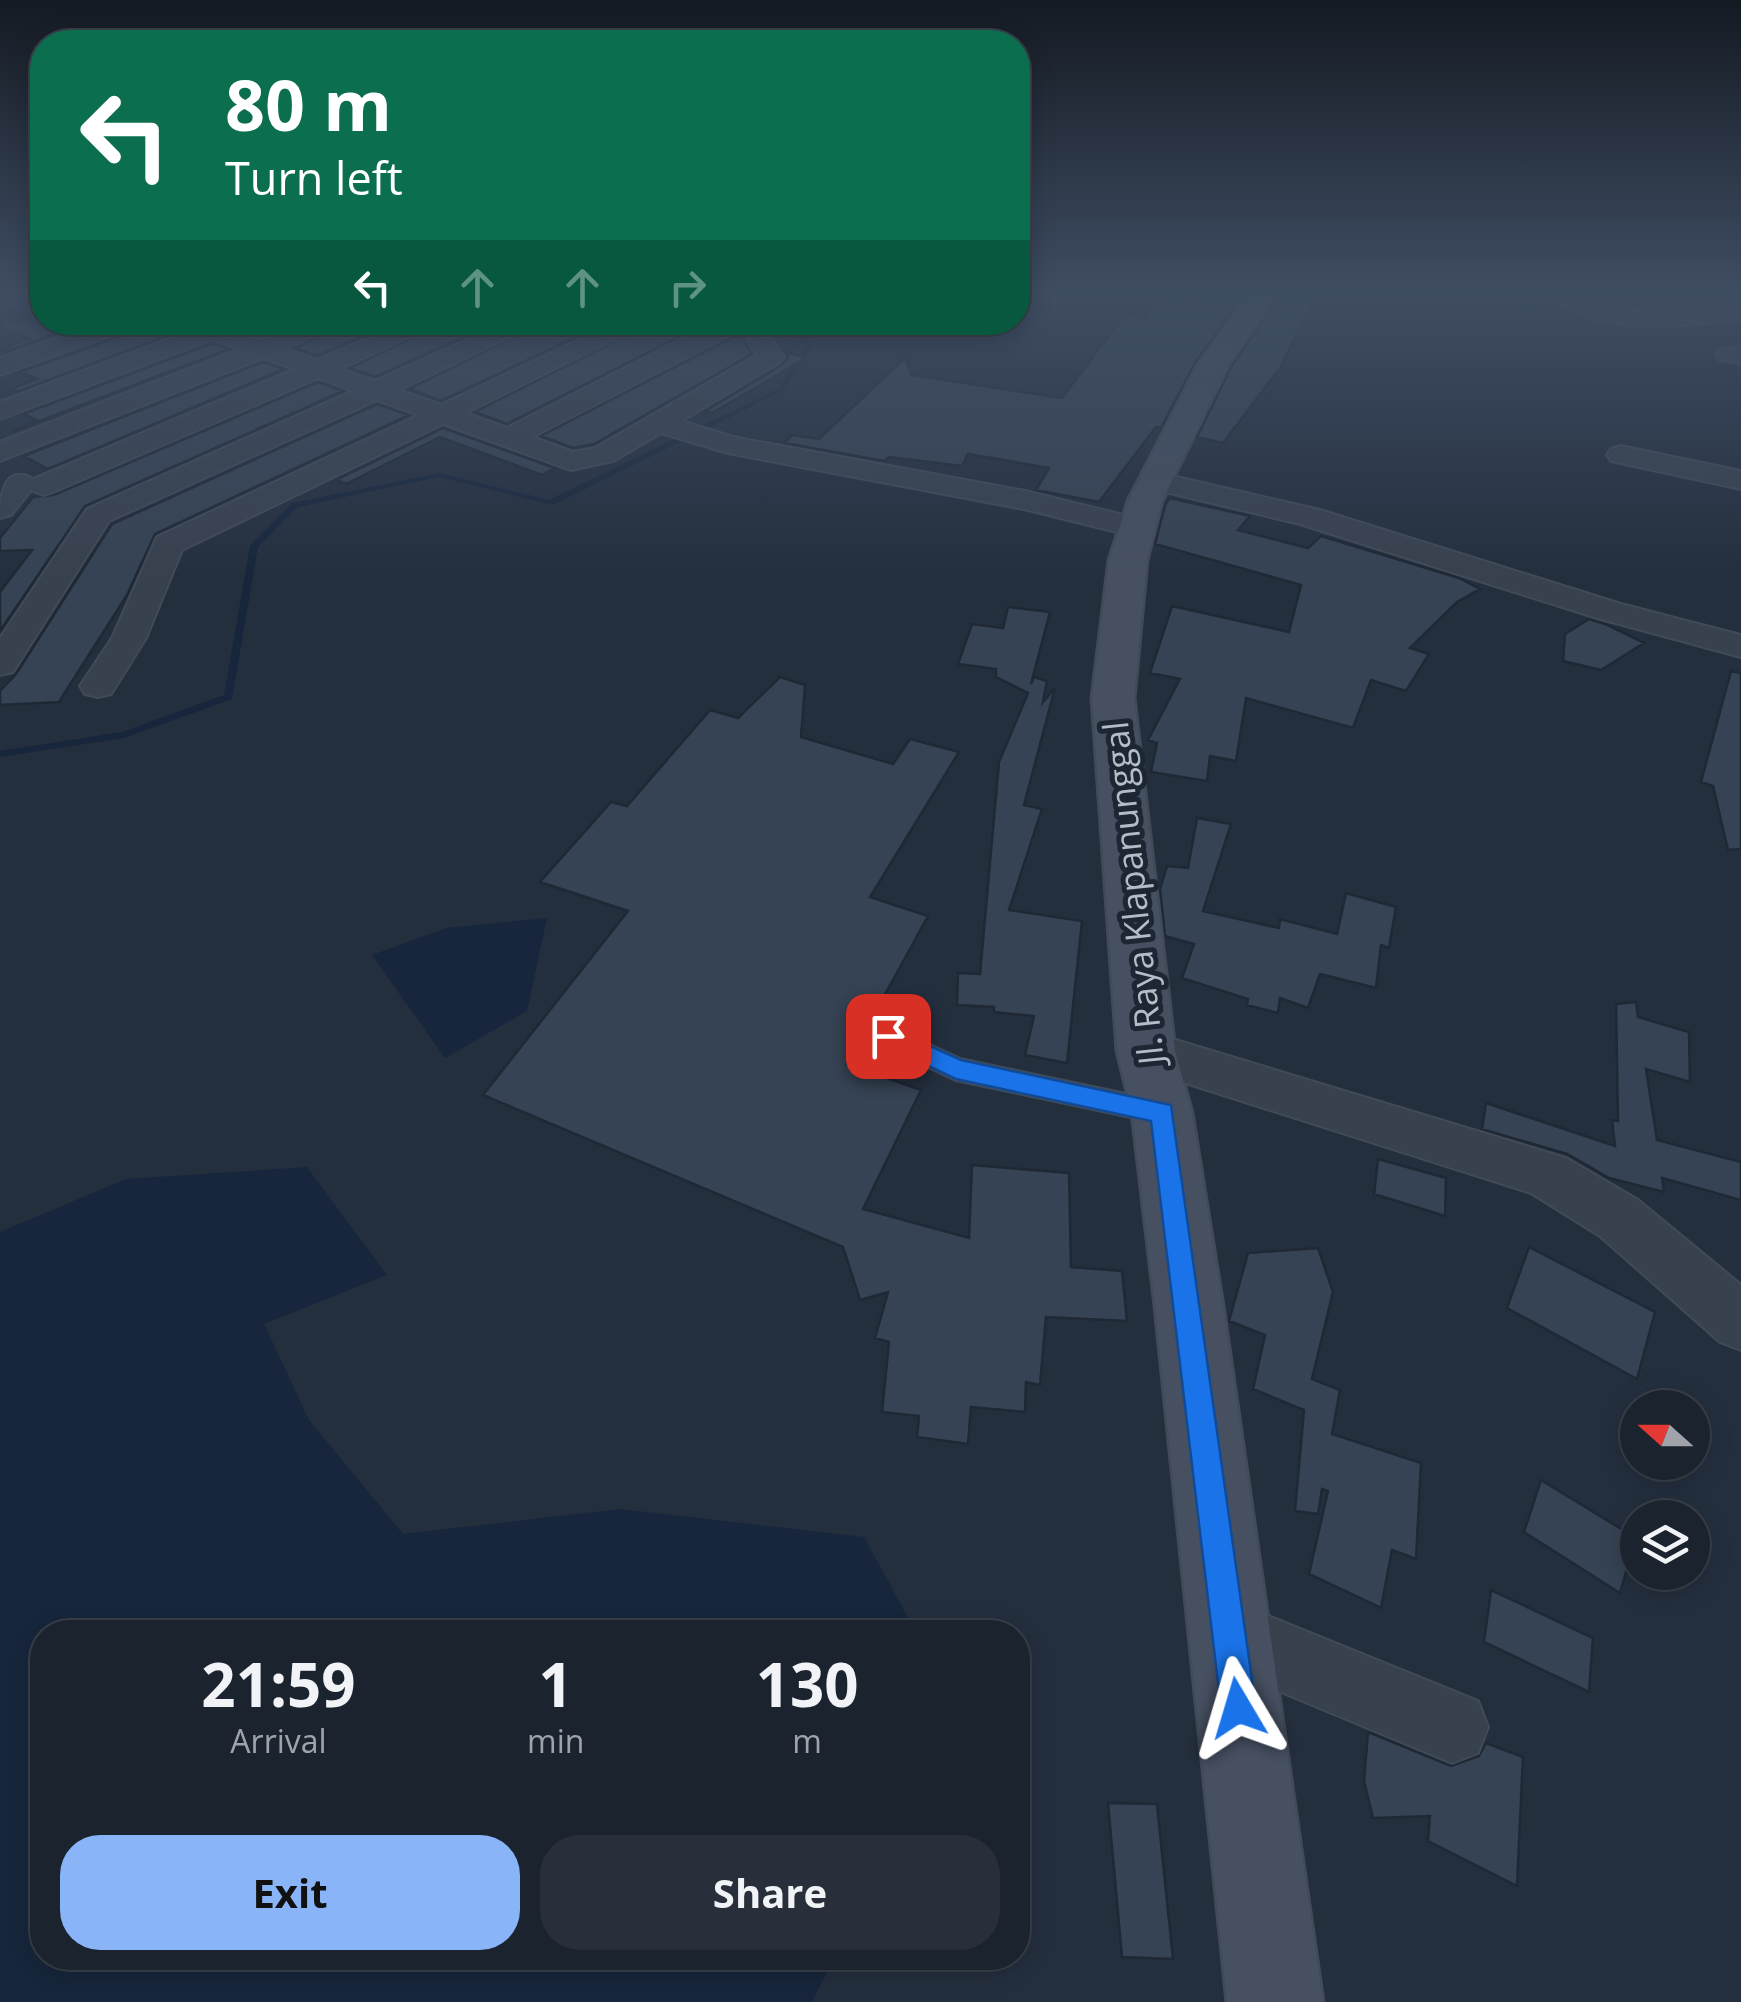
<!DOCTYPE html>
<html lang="en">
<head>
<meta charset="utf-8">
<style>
	body { margin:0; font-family:"Open Sans",sans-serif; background:#282f3a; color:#f1f3f6; height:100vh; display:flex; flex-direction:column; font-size:38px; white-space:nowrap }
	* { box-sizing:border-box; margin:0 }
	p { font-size:32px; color:#a0a4aa }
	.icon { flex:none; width:55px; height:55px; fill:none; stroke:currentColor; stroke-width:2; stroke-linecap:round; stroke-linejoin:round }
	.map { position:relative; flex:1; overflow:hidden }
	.sheet { position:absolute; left:30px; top:1620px; width:1000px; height:350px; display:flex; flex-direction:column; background:#1b232e; border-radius:40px; box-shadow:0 5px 25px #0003,0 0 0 2px #39404a }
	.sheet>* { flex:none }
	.hud { position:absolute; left:30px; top:30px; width:1000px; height:305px; border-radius:40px; box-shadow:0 5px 25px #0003,0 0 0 2px #39404a; background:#0b6e4f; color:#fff; overflow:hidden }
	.needle { width:65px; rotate:291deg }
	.tools { position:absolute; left:1620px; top:1390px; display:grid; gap:20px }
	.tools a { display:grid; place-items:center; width:90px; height:90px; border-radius:50%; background:#1b232e; box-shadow:0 5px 25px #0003,0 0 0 2px #39404a; font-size:50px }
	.pin { position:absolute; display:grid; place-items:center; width:85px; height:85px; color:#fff; margin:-42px; border-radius:20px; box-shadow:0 5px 15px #0006 }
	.me { position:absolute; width:110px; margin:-55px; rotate:353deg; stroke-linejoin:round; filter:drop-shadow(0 0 8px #0008) }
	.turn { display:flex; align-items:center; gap:35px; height:210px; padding:0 30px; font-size:45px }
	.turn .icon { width:130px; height:130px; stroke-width:2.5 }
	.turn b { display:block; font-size:70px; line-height:85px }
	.lanes { display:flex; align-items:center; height:95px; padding:0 30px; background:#0003; justify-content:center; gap:50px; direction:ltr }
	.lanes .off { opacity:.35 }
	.eta { display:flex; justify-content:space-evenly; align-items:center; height:170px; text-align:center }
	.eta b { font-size:60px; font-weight:700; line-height:70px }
	.action { display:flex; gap:20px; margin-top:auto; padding:20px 30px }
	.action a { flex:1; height:115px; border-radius:40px; background:#8ab4f8; color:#111; font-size:40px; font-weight:700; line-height:115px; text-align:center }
	.action a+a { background:#282f3a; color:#f1f3f6 }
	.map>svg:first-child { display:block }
	.water { fill:#17263c }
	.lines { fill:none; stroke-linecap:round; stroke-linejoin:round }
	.stream { fill:#17263c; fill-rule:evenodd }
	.building { fill:#364354; stroke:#1f2835; stroke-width:2.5 }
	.lane-casing { stroke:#414a57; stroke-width:6 }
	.street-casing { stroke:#414a57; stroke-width:4 }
	.secondary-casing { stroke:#414a57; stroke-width:5 }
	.lane { fill:#38414e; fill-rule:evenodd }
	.street { fill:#38414e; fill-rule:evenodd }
	.secondary { fill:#465061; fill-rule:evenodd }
	.route { fill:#1a73e8; stroke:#114b97; stroke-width:2.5 }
	.labels { text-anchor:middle; stroke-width:10; stroke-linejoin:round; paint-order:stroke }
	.street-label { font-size:35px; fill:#b4bcc9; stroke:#1d2633 }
</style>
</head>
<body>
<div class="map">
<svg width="1741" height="2002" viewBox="0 0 1741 2002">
	<rect width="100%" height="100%" fill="#242f3e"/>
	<path class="water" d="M547,918L527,1011L445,1058L372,955L446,928Z
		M307,1167L387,1275L264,1324L309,1420L403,1534L620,1509L864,1537L916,1632H42V1958H834L812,2002H0V1232L126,1179Z"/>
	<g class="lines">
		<path class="stream" d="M764,322H773L814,344L783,391L553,505L439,477L298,507L258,547L232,699L124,738L0,757V751L122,732L224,695L250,546L292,503L439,473L549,500L778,389L807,345Z"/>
	</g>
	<path class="building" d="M1198,292H1246L1195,363L1161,428L1156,427L1099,502L1036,490L1049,468L968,454L962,466L889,457L884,461L785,443L792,435L819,439L906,357L911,375L1062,398L1125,314L1145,318L1162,297L1197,303Z
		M1282,292H1317L1280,368L1223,443L1197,437L1231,367Z
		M0,322H89L7,351L1,349L29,339L0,327Z
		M142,322H172L182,330L17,392L10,389L37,379L20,372L135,331Z
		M240,322H296L262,336L239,328Z
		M347,322H395L317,356L295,348Z
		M444,322H497L375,377L350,368Z
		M544,322H607L441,401L409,389Z
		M653,322L700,326L507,424L475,412Z
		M734,337L743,339L752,354L594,444L573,448L541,436Z
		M213,343L229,349L13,431L38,421L23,414Z
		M785,352L806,358L712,413L705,411L782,365L788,357Z
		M263,362L284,369L48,469L24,456Z
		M318,382L343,391L85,506L0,631V592L32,550L0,551V538L33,497L54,495Z
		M377,404L409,415L155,534L127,595L59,702L0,705V691L16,674L112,524Z
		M443,428L555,468L542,475L440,437L346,484L336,480Z
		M1170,498L1250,516L1238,530L1308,548L1321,536L1459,578L1480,589L1457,602L1410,648L1429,654L1406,691L1371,680L1353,728L1246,698L1236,761L1210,756L1207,781L1151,772L1157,743L1148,740L1180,679L1150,673L1172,606L1289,632L1301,585L1155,544L1165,505Z
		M1008,607L1050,612L1031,684L1034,677L1047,681L1043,702L1055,688L1024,805L1042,809L1009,910L1082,921L1067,1063L1025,1055L1034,1016L994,1012V1007L957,1005L958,973L980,974L999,762L1028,693L996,677V669L958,664L972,624L1003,628Z
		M1589,619L1605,624L1644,643L1601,670L1563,661L1565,634Z
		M1731,671L1741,673V849L1728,850L1713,786L1701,782Z
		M780,677L805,685L801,737L893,764L910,739L959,752L870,897L928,916L847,1064L921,1090L863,1209L969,1238L972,1165L1069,1173L1071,1267L1122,1271L1127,1321L1046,1317L1040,1385L1026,1382L1025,1412L971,1407L968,1444L917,1437L919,1416L882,1412L889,1342L875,1338L888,1292L860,1300L843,1247L483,1095L628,911L540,882L611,802L627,806L710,710L738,718Z
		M1197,818L1231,824L1203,911L1279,928L1280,919L1337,934L1346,893L1396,907L1389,948L1381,945L1376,988L1320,974L1308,1008L1280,998L1278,1013L1247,1005L1248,999L1182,978L1194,944L1165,936L1160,889L1167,866L1188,868Z
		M1636,1002L1638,1017L1689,1032L1690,1082L1646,1069L1657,1140L1741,1162V1200L1662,1178L1664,1192L1609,1178L1567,1154L1482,1129L1486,1103L1615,1146L1612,1120L1618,1121L1616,1004Z
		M1378,1159L1446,1178L1445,1216L1374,1194Z
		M1529,1247L1655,1312L1637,1379L1507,1308Z
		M1318,1248L1333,1292L1312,1379L1340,1390L1332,1434L1421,1463L1416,1559L1392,1550L1381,1608L1309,1574L1328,1491L1322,1489L1318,1514L1295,1511L1304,1410L1253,1389L1265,1335L1229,1321L1248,1253Z
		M1541,1480L1636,1538L1620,1593L1524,1532Z
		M1491,1590L1593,1638L1589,1692L1484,1642Z
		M1368,1732L1451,1766L1479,1756L1486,1743L1523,1757L1517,1886L1428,1841L1430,1816L1373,1818L1364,1781Z
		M1108,1803L1157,1804L1173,1959L1122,1957Z"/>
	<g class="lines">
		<g class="lane-casing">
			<path id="lane" d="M888,1027L960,1060L1159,1102L1168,1105L1171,1112L1168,1119L1159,1122L956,1079L880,1043L876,1036L880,1029Z"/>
		</g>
		<g class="street-casing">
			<path id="street" d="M9,292H42V293L0,310V295Z
				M1548,292C1578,292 1594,306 1623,310C1662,315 1702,309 1741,306V320C1685,325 1590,339 1548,292Z
				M102,322H138L134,327L0,375V358Z
				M176,322H236L235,331L262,340L308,322H343L285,349L317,360L406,322H440L340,369L375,381L507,322H540L399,390L441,405L617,322H649L465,413L507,428L716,322H735L738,327L735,332L532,437L573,452L595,448L757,355L747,340L759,333L768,335L784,357L780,362L681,421L733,437L1025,491L1148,521L1153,528L1148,535L1137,537L1024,509L728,453L661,433L613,461L571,470L443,424L182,550L146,638L111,694L98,697L85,694L80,686L112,638L157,537L419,415L377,400L109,521L13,672L0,675V638L87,509L353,391L318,378L53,492L43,495L31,490L11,515L0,518C0,496 4,463 33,479L295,369L263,358L0,461V442L240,349L213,339L0,419V402L190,331Z
				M1741,347V363L1720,360L1716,355L1720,350Z
				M1621,446L1741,471V489L1611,461L1607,455L1611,449Z
				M1155,472L1320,510L1621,604L1741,635V657L1597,618L1300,524L1145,487L1140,481L1145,475Z
				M1146,1031L1566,1158L1638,1200L1741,1285V1350L1720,1342L1600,1236L1531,1193L1129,1065L1121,1051L1129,1037Z
				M1229,1600L1478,1701L1488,1727L1478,1753L1452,1763L1204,1660L1194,1635L1204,1610Z"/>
		</g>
		<g class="secondary-casing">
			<path id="secondary" d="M1251,292H1278L1228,365L1162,501L1147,560L1134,698L1175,1051L1192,1113L1223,1306L1323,2002H1227L1155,1306L1132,1113L1117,1051L1092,698L1109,560L1128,501L1198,365Z"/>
		</g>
		<use href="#lane" class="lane"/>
		<use href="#street" class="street"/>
		<use href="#secondary" class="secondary"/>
	</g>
	<linearGradient id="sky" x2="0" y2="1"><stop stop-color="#141a22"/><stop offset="0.51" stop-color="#3f4d63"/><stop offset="1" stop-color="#3f4d63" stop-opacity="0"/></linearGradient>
	<rect width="1741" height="573" fill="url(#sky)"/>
	<path class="route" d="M888,1027L961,1060L1171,1105L1256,1708L1250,1721L1238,1726L1226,1721L1221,1708L1151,1121L956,1079L880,1043L877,1036L880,1030Z"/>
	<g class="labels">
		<g class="street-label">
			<text transform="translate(1134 893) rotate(-96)" y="12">Jl. Raya Klapanunggal</text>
		</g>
	</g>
</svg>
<div class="tools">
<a><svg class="needle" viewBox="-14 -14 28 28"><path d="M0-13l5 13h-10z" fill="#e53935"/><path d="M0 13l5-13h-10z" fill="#a0a4aa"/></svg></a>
<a><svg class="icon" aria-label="layers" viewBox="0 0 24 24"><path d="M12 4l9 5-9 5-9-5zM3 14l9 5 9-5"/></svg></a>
</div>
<div class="pin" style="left:888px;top:1036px;background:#d93025"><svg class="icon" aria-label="arrive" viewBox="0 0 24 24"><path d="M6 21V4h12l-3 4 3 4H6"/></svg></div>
<svg class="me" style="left:1238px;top:1708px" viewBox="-20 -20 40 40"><path d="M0-17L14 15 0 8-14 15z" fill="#1a73e8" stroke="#fff" stroke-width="4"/></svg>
<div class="hud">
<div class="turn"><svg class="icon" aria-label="left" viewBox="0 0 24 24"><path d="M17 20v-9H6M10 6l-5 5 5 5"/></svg><div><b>80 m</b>Turn left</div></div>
<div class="lanes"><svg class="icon" aria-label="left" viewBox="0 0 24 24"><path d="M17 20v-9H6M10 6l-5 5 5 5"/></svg><svg class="icon off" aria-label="ahead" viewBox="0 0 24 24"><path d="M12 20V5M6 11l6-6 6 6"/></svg><svg class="icon off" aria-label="ahead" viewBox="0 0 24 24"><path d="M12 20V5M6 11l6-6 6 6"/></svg><svg class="icon off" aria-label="right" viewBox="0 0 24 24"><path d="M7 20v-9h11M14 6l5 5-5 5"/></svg></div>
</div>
<section class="sheet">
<div class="eta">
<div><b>21:59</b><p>Arrival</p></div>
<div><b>1</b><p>min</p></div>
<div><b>130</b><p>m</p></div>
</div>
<div class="action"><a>Exit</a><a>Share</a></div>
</section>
</div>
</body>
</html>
